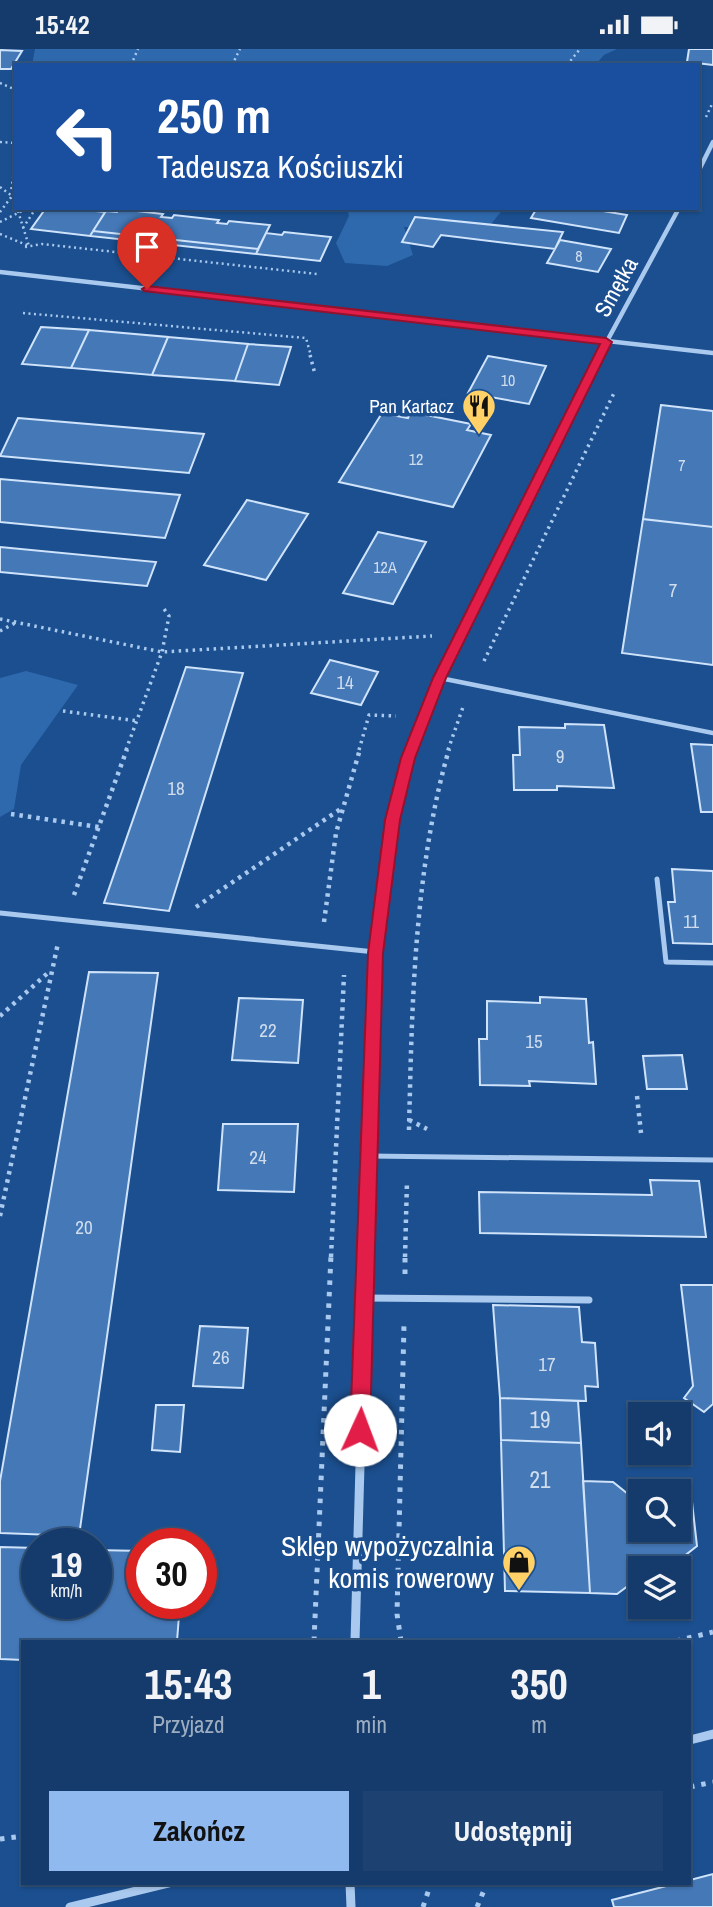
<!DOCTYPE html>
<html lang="pl">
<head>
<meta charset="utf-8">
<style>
	body { margin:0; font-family:"Archivo Narrow",sans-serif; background:#1d4271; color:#f1f3f6; height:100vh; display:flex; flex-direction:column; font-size:26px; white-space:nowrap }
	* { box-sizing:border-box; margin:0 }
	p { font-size:23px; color:#9dadc1 }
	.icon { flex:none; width:38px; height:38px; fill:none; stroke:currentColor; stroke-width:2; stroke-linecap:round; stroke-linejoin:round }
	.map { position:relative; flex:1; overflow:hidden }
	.drawer { position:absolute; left:21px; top:1591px; width:670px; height:245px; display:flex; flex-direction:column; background:#143b6b; border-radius:0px; box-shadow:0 2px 5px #0004,0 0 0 2px #33557e }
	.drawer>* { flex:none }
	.hud { position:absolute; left:14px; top:14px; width:686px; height:147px; border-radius:0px; box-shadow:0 2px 5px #0004,0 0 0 2px #33557e; background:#1a4fa0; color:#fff; overflow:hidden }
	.buttons { position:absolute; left:628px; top:1353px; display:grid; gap:14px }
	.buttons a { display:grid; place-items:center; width:63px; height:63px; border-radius:0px; background:#143b6b; box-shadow:0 2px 5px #0004,0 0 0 2px #33557e; font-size:35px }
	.speed { position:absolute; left:21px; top:1479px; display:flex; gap:14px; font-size:35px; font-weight:700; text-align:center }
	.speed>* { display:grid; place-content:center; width:91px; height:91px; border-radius:50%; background:#143b6b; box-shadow:0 2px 5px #0004,0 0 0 2px #33557e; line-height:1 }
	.speed small { font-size:18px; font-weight:400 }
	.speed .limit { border:10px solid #d22; background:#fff; color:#111 }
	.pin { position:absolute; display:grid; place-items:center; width:60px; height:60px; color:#fff; margin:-72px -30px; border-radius:50% 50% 50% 0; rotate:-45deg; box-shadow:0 0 7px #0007 }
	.pin .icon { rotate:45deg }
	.me { position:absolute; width:77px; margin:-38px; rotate:2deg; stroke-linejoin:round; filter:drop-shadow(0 0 5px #0008) }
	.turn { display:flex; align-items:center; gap:24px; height:147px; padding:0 28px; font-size:32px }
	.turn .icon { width:91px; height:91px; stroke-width:2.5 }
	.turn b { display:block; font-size:49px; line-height:60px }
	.eta { display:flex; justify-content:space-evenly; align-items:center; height:119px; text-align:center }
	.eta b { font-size:42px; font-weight:700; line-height:49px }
	.primary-button { display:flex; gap:14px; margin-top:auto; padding:14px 28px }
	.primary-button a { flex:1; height:80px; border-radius:0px; background:#90b9f0; color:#111; font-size:28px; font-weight:700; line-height:80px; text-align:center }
	.primary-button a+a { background:#1d4271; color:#f1f3f6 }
	.status { display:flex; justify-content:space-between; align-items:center; height:49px; padding:0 35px; background:#143b6b; direction:ltr }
	.status svg { height:19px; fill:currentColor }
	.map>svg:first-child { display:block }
	.green { fill:#2e69ad }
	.building { fill:#4478b7; stroke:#cfe3fa; stroke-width:2 }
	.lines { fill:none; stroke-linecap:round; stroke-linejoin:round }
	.path-far3 { stroke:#a9c9ee; stroke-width:2.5; stroke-dasharray:2 3.5; stroke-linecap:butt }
	.path-far2 { stroke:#a9c9ee; stroke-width:3.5; stroke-dasharray:2.5 4.5; stroke-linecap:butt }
	.path-far1 { stroke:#a9c9ee; stroke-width:4.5; stroke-dasharray:3.5 5; stroke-linecap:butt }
	.path { stroke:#a9c9ee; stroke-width:5; stroke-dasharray:4.5 7; stroke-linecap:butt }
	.lane-far2 { stroke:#a9c9ee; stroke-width:4.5 }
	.lane-far1 { stroke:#a9c9ee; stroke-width:5 }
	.lane { stroke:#a9c9ee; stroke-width:7 }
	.street-far3 { stroke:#a9c9ee; stroke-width:4.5 }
	.street-far2 { stroke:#a9c9ee; stroke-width:5 }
	.street-far1 { stroke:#a9c9ee; stroke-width:7 }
	.street { stroke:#a9c9ee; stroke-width:9 }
	.route { fill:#e11d48; stroke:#92132f; stroke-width:2 }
	.labels { text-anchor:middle; stroke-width:7; stroke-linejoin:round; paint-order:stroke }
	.far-number-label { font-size:16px; fill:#d0dded }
	.far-poi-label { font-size:19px; fill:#fff; stroke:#1b4f8f; text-anchor:end }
	.number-label { font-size:19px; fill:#d0dded }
	.street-label { font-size:23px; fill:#fff; stroke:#1b4f8f }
	.near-number-label { font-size:23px; fill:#d0dded }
	.near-poi-label { font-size:28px; fill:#fff; stroke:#1b4f8f; text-anchor:end }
</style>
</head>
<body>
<div class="status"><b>15:42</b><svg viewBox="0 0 49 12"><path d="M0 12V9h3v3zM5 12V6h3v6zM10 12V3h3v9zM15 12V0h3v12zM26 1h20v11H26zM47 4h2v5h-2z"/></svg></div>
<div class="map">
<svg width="713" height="1858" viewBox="0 0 713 1858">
	<rect width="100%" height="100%" fill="#1b4f8f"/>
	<path class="green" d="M35,0H617L604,6L595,16H32Z
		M347,159H504L487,180L404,178L413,206L387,217L345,214L336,194L349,167Z
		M26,622L78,636L21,716L14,760L0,768V629Z"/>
	<path class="building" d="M689,0H713V16L687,13Z
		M0,1L22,2L11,20H0Z
		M46,159H68L105,163L90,187L31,180Z
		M537,159H585L627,166L619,184L531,169Z
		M119,160L163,165L161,168L172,169L174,166L219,171L217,174L227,175L229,172L270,176L258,200L93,182L106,162L117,163Z
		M415,168L563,183L555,200L441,186L433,198L402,193Z
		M93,182L258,200L256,205L90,187Z
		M284,183L331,188L320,212L256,205L266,184L282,186Z
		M560,191L611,200L598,223L547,214Z
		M41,278L89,281L71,319L22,315Z
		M89,281L168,288L152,326L71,319Z
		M168,288L248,295L235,332L152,326Z
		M248,295L291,298L279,336L235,332Z
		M488,307L546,317L529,355L468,344Z
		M661,356L713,362V478L643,470Z
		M411,363L471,375L467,381L491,386L453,458L339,433L382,364L408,369Z
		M18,369L204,385L189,424L0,407Z
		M0,430L180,446L165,489L0,473Z
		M247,451L308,465L266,531L204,516Z
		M643,470L713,478V616L622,604Z
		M378,483L426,493L393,555L343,544Z
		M0,498L156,513L147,537L0,523Z
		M330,611L378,623L361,656L311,644Z
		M186,618L243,624L169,862L104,854Z
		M565,675L604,676L614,739L557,737V741H514L513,706H520L519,678L565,679Z
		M691,695L713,696V763H701Z
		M672,820L713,822V895L673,894L668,853H675Z
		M89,923L158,924L79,1487L0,1484V1432Z
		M540,948L586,950L589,994L593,993L596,1035L529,1032L530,1037L480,1036L479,990H487V952L540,954Z
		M239,949L303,951L298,1014L232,1011Z
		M682,1006L687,1040H647L643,1007Z
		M223,1075H298L294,1143L218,1141Z
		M650,1131L699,1132L706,1188L480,1184L479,1143L652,1146Z
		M681,1236H713V1355L704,1363L684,1349L693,1337Z
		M493,1256L579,1258L582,1293L595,1294L598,1338L585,1337L586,1352L500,1349Z
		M200,1277L248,1279L243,1339L193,1337Z
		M500,1349L578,1352L581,1394L501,1391Z
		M156,1356H184L180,1403L152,1401Z
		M501,1391L581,1394L590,1544L505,1542Z
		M583,1432L613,1433L633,1449L640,1450V1480H679V1452L692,1453L697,1497L669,1519H640V1528L617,1545L590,1544Z
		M0,1498L37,1499V1554H96V1501L142,1502V1554H180L177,1592H23V1611L0,1610Z
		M713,1825V1858H614L612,1851L678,1834H690V1831Z"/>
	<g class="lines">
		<path class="path-far3" d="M131,16L138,0
			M232,16L240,0
			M567,16L580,0
			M0,34L16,41
			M706,68L713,53
			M0,93L16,94
			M16,111L11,142L16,144
			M0,138L12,147L16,156
			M0,163L12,147
			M0,173L28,159
			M23,179L36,159
			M0,185L29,197L17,159
			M25,198L42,195L317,225
			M23,264L306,289L311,307"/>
		<path class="path-far2" d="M310,306L315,325
			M0,570L162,603L432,587
			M0,582L15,574
			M484,612L615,342
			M63,662L138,672
			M126,701L162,603L169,567L162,557
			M359,701L369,666L396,667
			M448,701L463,658"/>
		<path class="path-far1" d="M11,765L99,778
			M74,846L127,700
			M196,858L342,759
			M324,873L336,784L360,700
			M0,967L50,922
			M637,1047L641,1084
			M409,1071L427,1080
			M409,1081C412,955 414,822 449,700
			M0,1167L58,894
			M331,1208L344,926
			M405,1208L407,1132"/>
		<path class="path" d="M405,1225V1206
			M314,1592L331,1206
			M401,1592L397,1565L404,1275
			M676,1592L713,1583
			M690,1738L713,1733
			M0,1790L23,1787
			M423,1858L431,1834
			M477,1858L487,1834"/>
		<path class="lane-far2" d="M440,629L713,684"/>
		<path class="lane-far1" d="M657,830L666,913L713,914
			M0,864L375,903
			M369,1107L713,1111"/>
		<path class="lane" d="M364,1249L589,1251"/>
		<path class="street-far3" d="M698,123L713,93
			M0,223L713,304
			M599,307L679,159"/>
		<path class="street-far2" d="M411,701L440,629L600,306"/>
		<path class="street-far1" d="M366,1208L375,903L393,771L412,700"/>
		<path class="street" d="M355,1592L366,1206
			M690,1691L713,1685
			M350,1834L351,1858
			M70,1858L169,1834"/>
	</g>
	<path class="route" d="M147,237L606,289L612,293L446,629L415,709L400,771L383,904L370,1381L367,1388L360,1390L353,1388L350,1381L368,904L385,771L401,709L433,629L600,295L144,242L142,240Z"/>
	<defs>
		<g id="restaurant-pin" transform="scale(1.75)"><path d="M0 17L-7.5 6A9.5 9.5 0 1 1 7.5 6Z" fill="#ffd166" stroke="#1b4f8f"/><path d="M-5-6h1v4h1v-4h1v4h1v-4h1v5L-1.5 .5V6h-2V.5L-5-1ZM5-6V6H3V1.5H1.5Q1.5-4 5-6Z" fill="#111"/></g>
		<g id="shop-pin" transform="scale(1.75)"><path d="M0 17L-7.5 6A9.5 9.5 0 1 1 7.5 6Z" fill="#ffd166" stroke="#1b4f8f"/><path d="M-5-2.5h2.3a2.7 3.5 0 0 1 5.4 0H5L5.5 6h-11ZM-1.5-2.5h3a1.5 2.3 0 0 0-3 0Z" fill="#111"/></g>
	</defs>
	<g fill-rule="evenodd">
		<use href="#restaurant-pin" x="479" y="357"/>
		<use href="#shop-pin" x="519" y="1513"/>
	</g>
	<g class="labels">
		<g class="far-number-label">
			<text x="579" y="213">8</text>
			<text x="508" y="337">10</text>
			<text x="416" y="416">12</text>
			<text x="682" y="422">7</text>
			<text x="385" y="524">12A</text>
		</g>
		<g class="far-poi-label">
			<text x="454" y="364">Pan Kartacz</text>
		</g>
		<g class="number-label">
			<text x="673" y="548">7</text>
			<text x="345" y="640">14</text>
			<text x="560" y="714">9</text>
			<text x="176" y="746">18</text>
			<text x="691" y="879">11</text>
			<text x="268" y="988">22</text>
			<text x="534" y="999">15</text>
			<text x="258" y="1115">24</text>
			<text x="84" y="1185">20</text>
			<text x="221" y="1315">26</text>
			<text x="547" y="1322">17</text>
		</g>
		<g class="street-label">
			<text transform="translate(616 238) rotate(-61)" y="8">Smętka</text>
		</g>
		<g class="near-number-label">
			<text x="540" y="1379">19</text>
			<text x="540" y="1439">21</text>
		</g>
		<g class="near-poi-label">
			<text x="494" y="1507">Sklep wypożyczalnia<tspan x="494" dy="32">komis rowerowy</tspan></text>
		</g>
	</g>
</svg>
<div class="buttons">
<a><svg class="icon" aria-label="sound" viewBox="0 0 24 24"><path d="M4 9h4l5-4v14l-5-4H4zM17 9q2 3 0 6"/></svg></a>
<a><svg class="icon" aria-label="search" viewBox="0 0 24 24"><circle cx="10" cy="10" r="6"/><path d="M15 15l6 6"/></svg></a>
<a><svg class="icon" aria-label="layers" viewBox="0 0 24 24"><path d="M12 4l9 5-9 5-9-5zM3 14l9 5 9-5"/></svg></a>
</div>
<div class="speed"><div>19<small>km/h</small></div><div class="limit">30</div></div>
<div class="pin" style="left:147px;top:240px;background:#d93025"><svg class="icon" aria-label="arrive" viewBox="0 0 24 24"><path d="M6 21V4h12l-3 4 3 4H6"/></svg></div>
<svg class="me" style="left:360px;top:1381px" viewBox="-20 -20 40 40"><circle r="19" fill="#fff"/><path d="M0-13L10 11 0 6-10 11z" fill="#e11d48"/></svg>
<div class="hud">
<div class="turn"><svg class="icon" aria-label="left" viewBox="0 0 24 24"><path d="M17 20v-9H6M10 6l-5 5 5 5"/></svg><div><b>250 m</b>Tadeusza Kościuszki</div></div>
</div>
<section class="drawer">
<div class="eta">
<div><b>15:43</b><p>Przyjazd</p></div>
<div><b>1</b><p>min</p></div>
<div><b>350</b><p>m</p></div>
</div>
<div class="primary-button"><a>Zakończ</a><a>Udostępnij</a></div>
</section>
</div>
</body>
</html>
